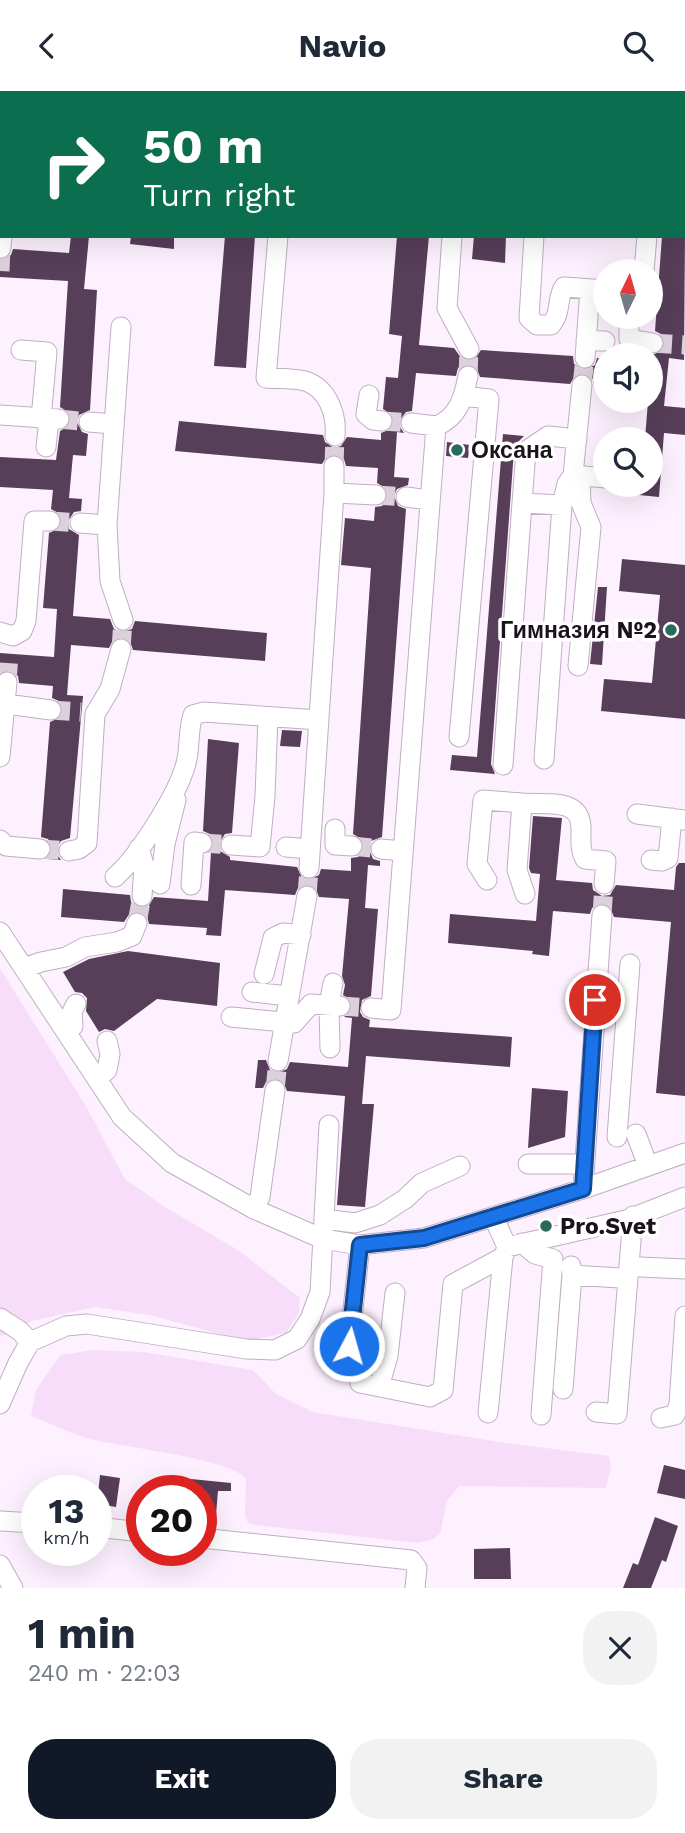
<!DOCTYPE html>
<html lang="en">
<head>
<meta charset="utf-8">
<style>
	body { margin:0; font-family:"Work Sans",sans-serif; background:#f2f2f3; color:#1f2937; height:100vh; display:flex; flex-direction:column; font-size:26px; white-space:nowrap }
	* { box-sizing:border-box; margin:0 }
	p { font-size:23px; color:#747a83 }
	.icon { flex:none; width:38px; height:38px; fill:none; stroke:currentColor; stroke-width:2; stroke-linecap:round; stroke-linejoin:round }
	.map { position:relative; height:1497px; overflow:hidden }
	.drawer { display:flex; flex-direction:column; background:#fff; flex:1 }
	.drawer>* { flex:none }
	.guide { position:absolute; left:0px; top:0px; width:686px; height:147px; box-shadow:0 7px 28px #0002; background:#0b6e4f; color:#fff; overflow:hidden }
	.needle { width:46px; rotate:5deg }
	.controls { position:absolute; left:593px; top:168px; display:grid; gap:14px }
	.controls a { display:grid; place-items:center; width:70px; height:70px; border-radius:50%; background:#fff; box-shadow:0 7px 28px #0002; font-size:35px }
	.speed { position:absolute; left:21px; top:1384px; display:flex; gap:14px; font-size:35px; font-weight:700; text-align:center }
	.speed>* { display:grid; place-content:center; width:91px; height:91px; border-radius:50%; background:#fff; box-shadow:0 7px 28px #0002; line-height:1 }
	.speed small { font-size:18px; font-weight:400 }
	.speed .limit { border:10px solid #d22; background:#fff; color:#111 }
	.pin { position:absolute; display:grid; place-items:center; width:60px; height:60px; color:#fff; margin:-30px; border:4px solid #fff; border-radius:50%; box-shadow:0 2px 7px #0007 }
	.me { position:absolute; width:77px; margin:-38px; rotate:6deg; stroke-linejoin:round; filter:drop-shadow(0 0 5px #0008) }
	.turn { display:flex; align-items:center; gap:24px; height:147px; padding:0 28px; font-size:32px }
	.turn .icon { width:91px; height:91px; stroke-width:2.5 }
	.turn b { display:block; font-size:49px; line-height:60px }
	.round { display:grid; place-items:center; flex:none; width:74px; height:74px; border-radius:28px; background:#f2f2f3 }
	.overview { display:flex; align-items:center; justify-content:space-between; height:119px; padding:0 28px }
	h1 { font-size:42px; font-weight:700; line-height:52px }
	.primary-button { display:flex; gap:14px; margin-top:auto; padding:14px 28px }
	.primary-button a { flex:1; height:80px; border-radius:28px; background:#111827; color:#fff; font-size:28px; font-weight:700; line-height:80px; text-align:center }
	.primary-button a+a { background:#f2f2f3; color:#1f2937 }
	header { display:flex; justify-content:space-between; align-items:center; height:91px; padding:0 28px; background:#fff; font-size:32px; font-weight:700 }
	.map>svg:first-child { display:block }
	.green { fill:#f8ddfa }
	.building { fill:#573e59 }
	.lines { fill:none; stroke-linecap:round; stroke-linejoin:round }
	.minor-tunnel { stroke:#dcd0dd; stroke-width:19; stroke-dasharray:19 10; stroke-linecap:butt }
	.minor-casing { stroke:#c1adc3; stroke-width:21 }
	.minor { stroke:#fff; stroke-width:19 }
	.route-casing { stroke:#114b97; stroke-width:18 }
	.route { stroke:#1a73e8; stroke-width:12 }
	.poi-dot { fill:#296b5a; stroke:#fff; stroke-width:2.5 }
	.labels { text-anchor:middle; stroke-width:7; stroke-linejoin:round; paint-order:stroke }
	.poi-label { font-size:23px; font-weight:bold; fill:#1b131b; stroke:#fff; text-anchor:start }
</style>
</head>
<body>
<header><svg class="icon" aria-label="back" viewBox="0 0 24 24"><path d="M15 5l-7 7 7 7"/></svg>Navio<svg class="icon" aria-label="search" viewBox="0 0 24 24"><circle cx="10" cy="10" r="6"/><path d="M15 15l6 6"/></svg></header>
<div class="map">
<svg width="685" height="1497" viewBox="0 0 685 1497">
	<rect width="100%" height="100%" fill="#fef1ff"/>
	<path class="green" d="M0,877L87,1017L125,1088L165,1116L238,1159L300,1207L299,1222L286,1242L246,1250L149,1224L95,1216L32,1230L0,1246Z
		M93,1259L144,1261L253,1279L276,1303L313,1321L506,1352L609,1365L611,1376L606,1397L459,1395L447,1410L440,1443L432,1449L417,1452L254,1434L247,1431L245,1422L246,1388C230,1367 118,1356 86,1347C68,1341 49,1332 31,1325L36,1299L60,1264Z"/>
	<path class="building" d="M71,145H89L84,198L97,199L90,319L79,324L77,331L82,341L88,343L86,365L73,364L69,407L82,408L81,420L74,421L68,430L69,438L79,444L73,525L110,528L114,538L121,541L132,538L135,530L267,542L265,570L133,559L130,550L124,546L113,549L109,557L71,554L67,604L83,605L70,747L61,750L58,755L57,763L61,769L47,768L52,760L51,753L48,748L41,746L50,631L61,626L63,615L59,610L52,607L53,595L19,592L18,585L13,581L7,579L0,581V562L54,566L57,518L43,517L49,442L60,437L62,429L60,423L51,418L53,399L0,396V366L56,369L60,340L69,335L71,330L70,322L60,316L68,190L0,186V169L11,164L13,158L69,162Z
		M131,145H174V158L130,153Z
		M225,145H255L246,277L214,275Z
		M397,145H429L419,254L454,257L462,268L468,270L475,268L481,259L573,265L574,273L585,279L595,274L597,267L606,268V296L594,295L593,288L584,282L576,283L570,293L480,286L476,275L465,273L458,277L456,285L416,282L412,320L406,321L399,330L400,336L404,342L397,341L394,386L409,387L408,394L397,398L394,405L398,415L406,418L382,746L371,750L369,758L373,768L380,770V775L368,774L365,817L378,818L371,905L362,909L360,921L363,926L370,929L369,936L512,946L510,976L366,965L362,1013H374L365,1116L337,1114L345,1005L287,1000L283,990L276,987L266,991L263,997H255L258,969H266L270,979L277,982L287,978L290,971L348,976L352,927L344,926L350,922L352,915L351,909L343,904L345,894L342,885L349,808L319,806L315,796L308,793L298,797L295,804L225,799L221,845L206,844L207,837L149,833L147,825L141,820L130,822L124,831L61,826L63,798L130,804L131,811L141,817L148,816L154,806L208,810L211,761H209L214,753L210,743L203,740L208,648L239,652L232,742L225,743L219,752L220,760L230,766V769L297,776L302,787L309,789L319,784L321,778L351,780V767L358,766L363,761V749L353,743L371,477L341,474L345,427L374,430L375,416L382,415L387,410V398L377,392L378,377L346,375L344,368L335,363L327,365L322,373L175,360L179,330L323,344L325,351L334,357L341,355L347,346L381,349V342L391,338L394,332L393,325L383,318L386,286L398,287L402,245L389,243Z
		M474,145H506L505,172L472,168Z
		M662,145H685L684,269L669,267L664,315L685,317V344L664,342L659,406L619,402V394H651V348H645L648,310H651V274L652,264L662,260L665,253L661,243L655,240Z
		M503,343L524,345L516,353L514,359L491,673L495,683L450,679L452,664L477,666Z
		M447,351L470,354L468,367L446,365Z
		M622,468L685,474V628L601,620L604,588L652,592L660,504L619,500Z
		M598,496H607L602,574L590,573Z
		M282,639L302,640L300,656L280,655Z
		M533,725L562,727L556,789L592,792L593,799L602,805L610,804L616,794L674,799L676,776L679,772H685V1005L656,1002L671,831L614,826L609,814L602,812L592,817L590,823L553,820L549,865L532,863L533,860L448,852L450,823L536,830L540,783L531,782L529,777Z
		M128,860L220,872L217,915L157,908L114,940L105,938L99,941L86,920L87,907L82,902L75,901L63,881L89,868Z
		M532,997L568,1000L565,1046L528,1057Z
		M664,1374L685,1379V1408L657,1402Z
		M100,1384L120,1387L116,1416L97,1413Z
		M191,1388L231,1392V1400H218L216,1424L201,1423V1400H190Z
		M655,1426L678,1435L666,1471L662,1469L651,1497H623L633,1472L638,1474Z
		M510,1457L511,1488H474V1458Z"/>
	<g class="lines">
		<path class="minor-tunnel" d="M552,2V0
			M0,180L1,157
			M653,252L685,254
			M468,285L469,258
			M582,294L585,267
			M59,328L89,331
			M382,330L411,332
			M334,375L335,345
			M376,404L406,406
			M50,430L80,432
			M121,558L123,529
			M7,591L9,563
			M51,619L81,621
			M202,752L231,754
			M352,755L381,758
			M40,758L69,760
			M307,805L309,777
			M602,824L604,793
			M137,832L142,805
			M340,915L371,917
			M275,999L278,970"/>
		<g class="minor-casing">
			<path id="minor" d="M18,0L19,2
				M290,2V0
				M315,2L317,0
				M278,145L266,287C278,288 293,287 305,290C328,297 337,324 335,345
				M452,145L447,217L469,258
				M534,145L529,227L537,234H551C562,221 556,209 564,196L606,199
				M1,157L2,145
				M644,180L647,145
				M629,233V248L653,252
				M121,236L107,434L110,490L123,529
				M586,249L605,250
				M21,259L47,261L41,328
				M585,267L590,198
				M369,304L366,323L373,329L382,330
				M0,324L59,328
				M89,331L113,333
				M411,332L436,335
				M46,356L49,329
				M573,384L606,387
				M334,402V375
				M406,406L429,409
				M522,412L526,360L548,345L577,348
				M80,432L107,434
				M0,541L13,545L22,540L26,530L34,430H50
				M578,575L591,436L581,412L580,385
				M6,613L51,619
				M459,646L489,308L463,305
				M0,666L7,591
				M544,668L562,414
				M503,674L522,412L562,414L567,393L573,384L582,294
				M637,723L684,729
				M335,738V754L352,755
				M0,749L6,755L40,758
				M231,754L260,756L265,705L268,626
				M286,756L310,758
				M139,757L144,774L142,805
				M381,758L402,760
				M69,760L79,758L87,752L95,623L110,598L121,558
				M651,769L662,770L668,767L672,727
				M309,777L334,402L376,404
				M115,786C139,765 181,699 187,668C190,653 188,639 193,624L204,621L319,629
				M487,789L477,773L483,709L522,712
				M160,793L165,753L176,709
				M191,794L194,751L202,752
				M525,803L517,779L522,712C550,714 583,706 581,741C581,752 580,759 585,768L606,770L604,793
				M0,841L122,1026L172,1072L254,1118L323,1148L360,1154L424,1147L583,1098L685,1062
				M24,877L41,871L66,866L85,856L117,851L132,845L137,832
				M264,883L273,847L283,842L301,844
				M252,901L289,905
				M371,917L391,919L436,335C458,327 464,306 468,285
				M231,926L294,932L311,913L340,915
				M66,940L73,935L72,921L76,913
				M330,957L329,914L333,892
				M278,970L307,805
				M97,987L107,979L110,963L107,950
				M636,1043L648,1075
				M617,1046L630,873
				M528,1073H585
				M583,1098L602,824
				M254,1118L260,1106L275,999
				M494,1127L507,1156L626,1129L685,1106
				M324,1128L355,1132L380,1124L405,1108L422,1092L460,1075
				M522,1152L535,1163L553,1168L541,1324
				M571,1175L572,1184L620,1187
				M640,1176L685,1178
				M0,1227L20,1240L30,1251
				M349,1255L360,1154
				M360,1292L430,1306L443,1299L453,1193L503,1166
				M379,1296L388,1265L395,1202
				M563,1298L572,1184
				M0,1313L18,1272L30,1251L66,1235L87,1233L246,1258L275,1259L297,1248L310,1228L320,1201L329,1034
				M596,1321L617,1323L633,1125
				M488,1322L503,1166L507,1157
				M661,1327L675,1324L679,1313L685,1225
				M0,1430L37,1432
				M96,1436L142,1441
				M201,1447L411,1469L417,1477L415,1497
				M0,1474L13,1497"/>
		</g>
		<use href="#minor" class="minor"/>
	</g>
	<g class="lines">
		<g class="route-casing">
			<path id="route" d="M349,1255L360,1154L424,1147L583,1098L595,909"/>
		</g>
		<use href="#route" class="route"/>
	</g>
	<g class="poi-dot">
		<circle cx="457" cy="359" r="7"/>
		<circle cx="671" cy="539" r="7"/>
		<circle cx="546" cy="1135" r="7"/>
	</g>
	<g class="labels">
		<g class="poi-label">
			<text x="471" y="367">Оксана</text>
			<text x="657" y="547" text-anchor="end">Гимназия №2</text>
			<text x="560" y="1143">Pro.Svet</text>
		</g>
	</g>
</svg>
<div class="controls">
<a><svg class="needle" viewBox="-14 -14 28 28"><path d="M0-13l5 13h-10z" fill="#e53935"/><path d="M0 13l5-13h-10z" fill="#747a83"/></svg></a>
<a><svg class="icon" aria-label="sound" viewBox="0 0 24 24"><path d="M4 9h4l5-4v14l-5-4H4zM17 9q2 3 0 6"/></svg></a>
<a><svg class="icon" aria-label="search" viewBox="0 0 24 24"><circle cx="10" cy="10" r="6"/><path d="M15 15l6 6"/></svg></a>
</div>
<div class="speed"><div>13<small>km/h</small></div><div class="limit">20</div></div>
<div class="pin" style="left:595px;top:909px;background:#d93025"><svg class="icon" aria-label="arrive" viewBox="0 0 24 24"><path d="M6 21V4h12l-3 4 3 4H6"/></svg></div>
<svg class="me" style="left:349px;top:1255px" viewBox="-20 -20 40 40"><circle r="17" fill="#1a73e8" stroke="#fff" stroke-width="3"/><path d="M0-11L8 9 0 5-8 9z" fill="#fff"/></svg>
<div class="guide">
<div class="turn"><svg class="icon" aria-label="right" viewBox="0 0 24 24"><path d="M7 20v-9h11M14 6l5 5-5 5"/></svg><div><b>50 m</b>Turn right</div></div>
</div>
</div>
<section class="drawer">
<div class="overview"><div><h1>1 min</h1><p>240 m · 22:03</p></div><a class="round"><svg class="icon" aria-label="close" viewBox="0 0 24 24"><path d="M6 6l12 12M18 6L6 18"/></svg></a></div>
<div class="primary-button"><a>Exit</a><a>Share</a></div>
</section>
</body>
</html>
